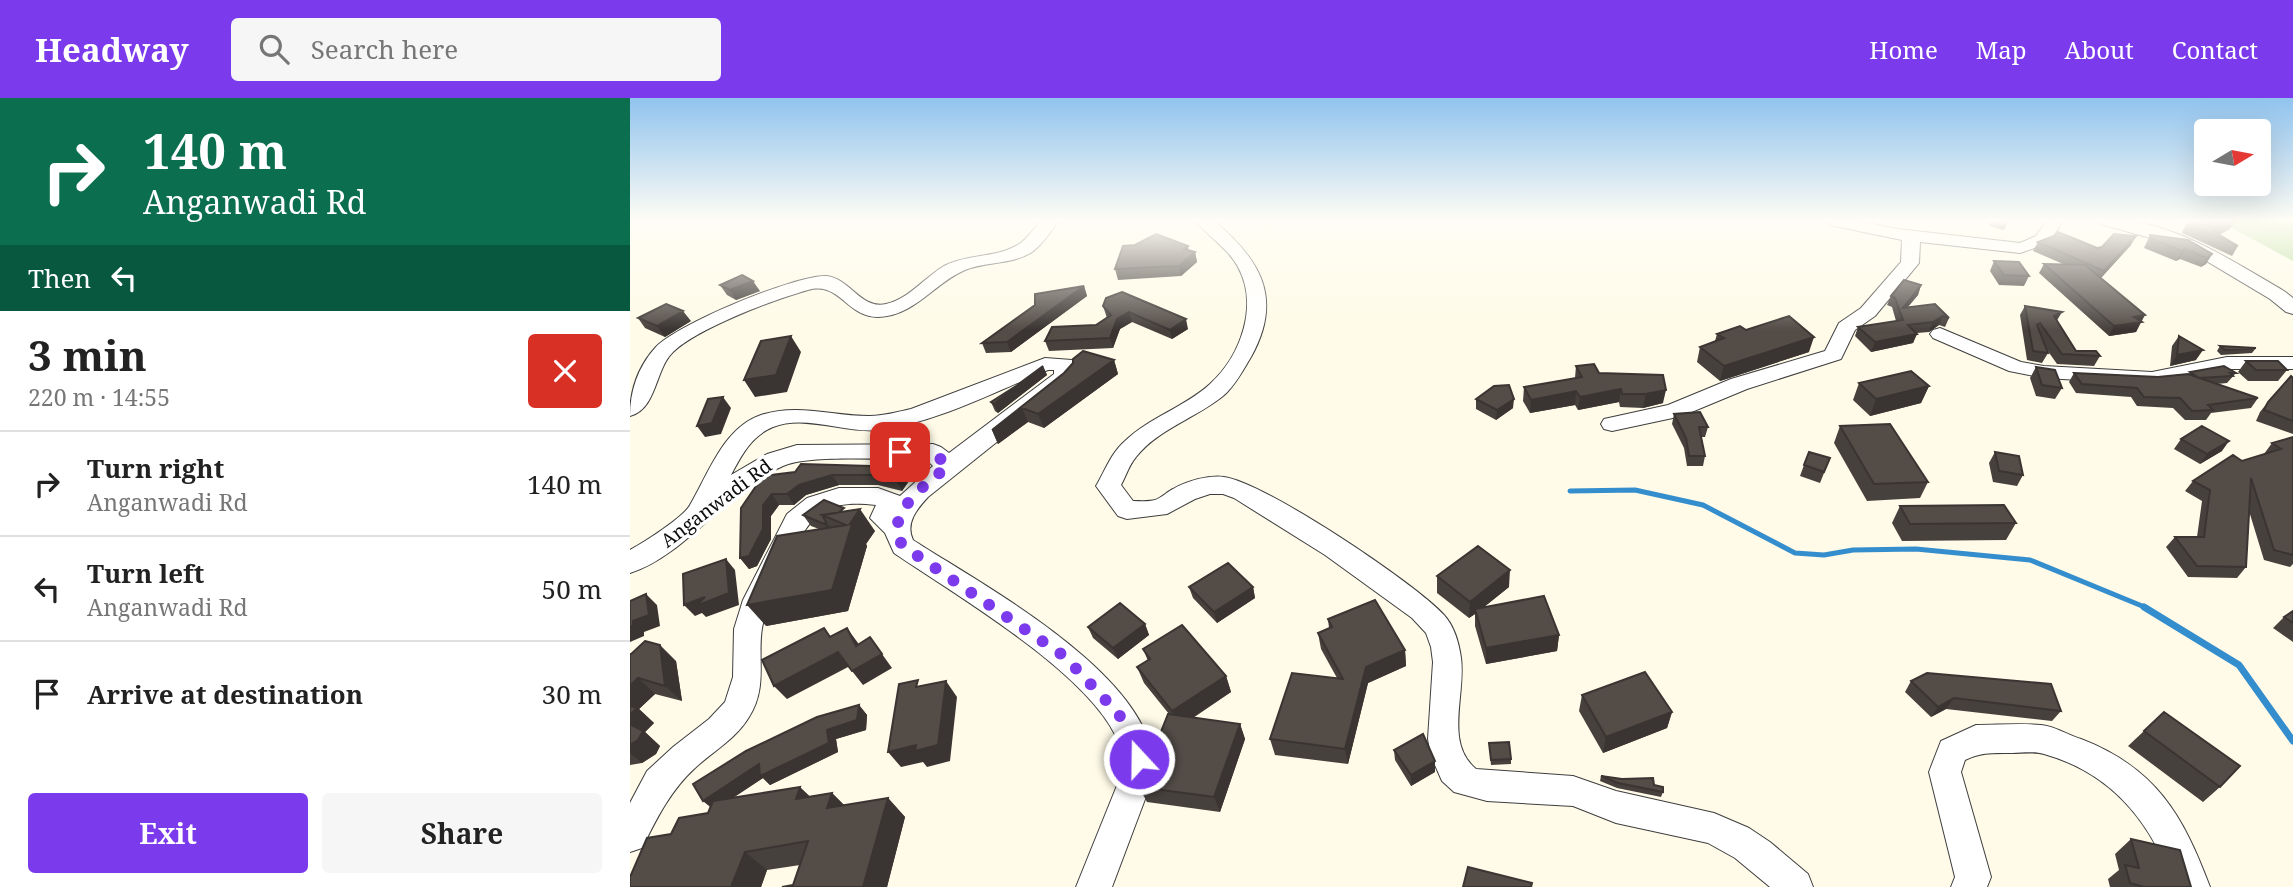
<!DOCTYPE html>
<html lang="en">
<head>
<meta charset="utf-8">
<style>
	body { margin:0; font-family:"Noto Serif",serif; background:#f6f6f6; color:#222; height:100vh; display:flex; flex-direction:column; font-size:26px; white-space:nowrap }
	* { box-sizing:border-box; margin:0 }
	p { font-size:23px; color:#767676 }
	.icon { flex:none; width:38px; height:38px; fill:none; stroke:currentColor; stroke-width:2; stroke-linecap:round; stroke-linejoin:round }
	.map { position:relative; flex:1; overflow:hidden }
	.side { display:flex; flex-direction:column; background:#fff; width:630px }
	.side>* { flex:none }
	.hud { background:#0b6e4f; color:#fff; overflow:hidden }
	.needle { width:46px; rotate:80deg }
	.fabs { position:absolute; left:1564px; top:21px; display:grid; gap:14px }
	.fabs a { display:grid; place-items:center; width:77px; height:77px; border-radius:7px; background:#fff; box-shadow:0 7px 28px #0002; font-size:35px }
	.pin { position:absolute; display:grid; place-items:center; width:60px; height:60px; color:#fff; margin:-30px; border-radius:14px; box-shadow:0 4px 10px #0006 }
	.me { position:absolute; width:77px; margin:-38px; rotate:339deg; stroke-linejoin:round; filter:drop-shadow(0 0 5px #0008) }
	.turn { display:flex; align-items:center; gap:24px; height:147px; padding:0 28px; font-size:32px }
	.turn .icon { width:91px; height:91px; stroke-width:2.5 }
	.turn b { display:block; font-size:49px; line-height:60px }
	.then { display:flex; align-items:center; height:66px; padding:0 28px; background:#0003; gap:14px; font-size:26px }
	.round { display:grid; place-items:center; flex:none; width:74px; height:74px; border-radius:7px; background:#f6f6f6 }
	.overview { display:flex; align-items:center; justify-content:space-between; height:119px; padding:0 28px }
	h1 { font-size:42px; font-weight:700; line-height:52px }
	.cta { display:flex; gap:14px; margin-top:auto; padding:14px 28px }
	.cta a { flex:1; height:80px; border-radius:7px; background:#7c3aed; color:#fff; font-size:28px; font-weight:700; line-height:80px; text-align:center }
	.cta a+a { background:#f6f6f6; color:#222 }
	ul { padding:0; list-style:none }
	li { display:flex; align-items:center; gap:21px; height:105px; padding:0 28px; border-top:2px solid #e0e0e0 }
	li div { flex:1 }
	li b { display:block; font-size:26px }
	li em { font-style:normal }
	header { display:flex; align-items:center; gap:42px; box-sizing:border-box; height:98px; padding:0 35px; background:#7c3aed; color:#fff }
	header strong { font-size:33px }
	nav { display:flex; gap:38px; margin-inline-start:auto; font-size:24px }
	.search { width:490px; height:63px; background:#f6f6f6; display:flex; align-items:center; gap:18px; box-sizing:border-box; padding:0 24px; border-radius:7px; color:#767676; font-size:26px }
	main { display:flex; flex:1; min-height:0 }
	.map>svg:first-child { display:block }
	.forest { fill:#b1d992 }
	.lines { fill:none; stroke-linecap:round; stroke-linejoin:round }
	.stream-far1 { stroke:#348ece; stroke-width:5 }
	.stream { stroke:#348ece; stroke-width:7 }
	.minor-casing { stroke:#3e3e3e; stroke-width:2 }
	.minor { fill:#fff; fill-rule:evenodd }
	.wall { fill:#47413d }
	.shaded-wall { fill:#3a3532 }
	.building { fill:#534c47; stroke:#3a3532; stroke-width:2 }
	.route { stroke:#7c3aed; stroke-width:12; stroke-dasharray:0 21.6 }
	.labels { text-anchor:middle; stroke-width:7; stroke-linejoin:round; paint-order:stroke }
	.street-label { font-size:19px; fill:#0b0b0b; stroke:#fff }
</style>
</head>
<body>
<header>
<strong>Headway</strong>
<div class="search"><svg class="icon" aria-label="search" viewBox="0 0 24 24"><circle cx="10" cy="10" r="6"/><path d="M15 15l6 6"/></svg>Search here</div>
<nav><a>Home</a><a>Map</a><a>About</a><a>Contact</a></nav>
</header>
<main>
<section class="side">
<div class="hud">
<div class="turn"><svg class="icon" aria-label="right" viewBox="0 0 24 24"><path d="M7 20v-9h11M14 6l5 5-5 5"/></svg><div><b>140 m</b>Anganwadi Rd</div></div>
<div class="then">Then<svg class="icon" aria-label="left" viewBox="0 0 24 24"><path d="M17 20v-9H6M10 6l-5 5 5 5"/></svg></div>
</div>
<div class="overview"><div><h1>3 min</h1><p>220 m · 14:55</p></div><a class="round" style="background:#d93025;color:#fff"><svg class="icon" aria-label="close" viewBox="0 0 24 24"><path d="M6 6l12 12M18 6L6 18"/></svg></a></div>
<ul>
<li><svg class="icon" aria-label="right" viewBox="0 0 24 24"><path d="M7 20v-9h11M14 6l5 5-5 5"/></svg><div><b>Turn right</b><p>Anganwadi Rd</p></div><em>140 m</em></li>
<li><svg class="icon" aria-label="left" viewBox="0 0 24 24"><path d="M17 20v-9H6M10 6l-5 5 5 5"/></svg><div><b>Turn left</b><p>Anganwadi Rd</p></div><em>50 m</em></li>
<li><svg class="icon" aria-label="arrive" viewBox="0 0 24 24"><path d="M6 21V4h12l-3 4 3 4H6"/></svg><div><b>Arrive at destination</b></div><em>30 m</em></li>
</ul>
<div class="cta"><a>Exit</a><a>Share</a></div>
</section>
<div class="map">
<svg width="1663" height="789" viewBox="0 0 1663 789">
	<rect width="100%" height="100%" fill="#fffbe8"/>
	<path class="forest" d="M1587,122H1663V163Z"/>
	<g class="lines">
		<path class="stream-far1" d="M940,393L1005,392L1073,407L1165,455L1194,457L1223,452L1286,451L1400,462L1517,510"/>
		<path class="stream" d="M1514,509L1609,567L1663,643"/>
		<g class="minor-casing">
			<path id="minor" d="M412,122H429C422,132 412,147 402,154C382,167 357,163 335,172C304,185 285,218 248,219C216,219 210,183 178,192C143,202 68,230 43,254C25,271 27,311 0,318C0,293 8,269 25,250C45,227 165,177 196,178C220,180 231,212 256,206C279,201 295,179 314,168C337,156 364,160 386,148C397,142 403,131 412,122Z
				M565,122H583C630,161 654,200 621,259C613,272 605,288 593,298C566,320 528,331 506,359C499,367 496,378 491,387L503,403C510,403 518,404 525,402C531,400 537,394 543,391C557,383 578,377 594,379C634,384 785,485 814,517C824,528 829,545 831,560C836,596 814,645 846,671L943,678L986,693L1084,715L1119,730L1140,744L1178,776L1183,789H1140L1105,760L1078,745L986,725L943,708L857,703L824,694L812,683L801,658L798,641L803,564L801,549L796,535L782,520L695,457L604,400L593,396H580L565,401L537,416L497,421L488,418L466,388C475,373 481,355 495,343C520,319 555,309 580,286C611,258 629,207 608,169C598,150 578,139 565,122Z
				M1192,122H1222L1268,131L1390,145L1406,138L1417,122H1433L1419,145L1390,155L1290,144L1289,165L1245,218L1225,232L1211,261L1117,291L1052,318L982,333L974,331L971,326L974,321L1038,307L1101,281L1195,253L1209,225L1231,210L1271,164L1272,142L1200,127Z
				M1468,122C1533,116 1599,161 1654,193L1663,200V216L1656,214L1640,201L1553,149L1470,126Z
				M1310,230L1391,264L1414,268L1522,274L1597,259H1663V271H1597L1522,286L1414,280L1379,273L1303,240L1300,236L1303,232Z
				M415,260L442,262L446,277L438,287L298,399C287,411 275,425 283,442C352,487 536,584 523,680L482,789H446L490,680C492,669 494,659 490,648C466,578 325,497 264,455L255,435L240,420L246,407C186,400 178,423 156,470C147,489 136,509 132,530C127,561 138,589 119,619C106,641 83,653 65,670C40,693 27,720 12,750L0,754V705L17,673L43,649L79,621L95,604L103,579L104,531L113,502L157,416L177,400L209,390H248L270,398L303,368L297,362C264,362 179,356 153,368C97,392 55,458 0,475V452C13,445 54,419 60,407C78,377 93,330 131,317C167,305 203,318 239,318C253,318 267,314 281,311ZM418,272H424V276L319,355L311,349L303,346L167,347L137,356L101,377C111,358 121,338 143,329C176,316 216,336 250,332C308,324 364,294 418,272Z
				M1346,627C1367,627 1389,625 1411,627C1424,628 1438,637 1451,641C1526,670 1553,717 1580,789H1544C1522,725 1482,675 1414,656C1405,653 1392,655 1382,655C1364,655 1351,654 1335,662L1331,674L1361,779L1357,789H1321L1325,779L1299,674L1311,643Z"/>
		</g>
		<use href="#minor" class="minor"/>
	</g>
	<path class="wall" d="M1362,122H1379L1374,132L1359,128Z
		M1558,123L1600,131L1589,137L1608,148L1602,158L1552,135L1553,132Z
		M1520,137L1582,156L1576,166L1571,169L1550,161L1546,163L1514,150Z
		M1408,144L1467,150L1501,147L1471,180L1511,223L1506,234L1479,238L1409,175L1414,166H1433L1403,153Z
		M559,152L565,154L567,164L551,178L488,182L485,171Z
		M1364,163L1399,178L1394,188L1369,187L1360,173Z
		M90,187L130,193L106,202L97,197Z
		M1291,187L1288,197L1277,210L1319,220L1315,229L1309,227L1299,234L1287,235L1283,245L1241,254L1225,238L1228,229L1266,223L1262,209L1257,207L1261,198Z
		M454,188L457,198L381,254L356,255L352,245Z
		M476,200L558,231L542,241L502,224L490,231L483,250L419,253L415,243L466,227L477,220L473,208Z
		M1395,208L1427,223L1446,253L1470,258L1464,268L1427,266L1415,249L1418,255L1412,265L1397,262L1390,217Z
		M8,220L61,223L35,239L15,230Z
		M1116,232L1179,254L1090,283L1067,264L1070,249L1085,243L1087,236Z
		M1549,238L1566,262L1540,268L1542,248Z
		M1590,248L1626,250L1622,255L1591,257L1587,253Z
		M484,262L488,276L414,330L398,324L368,346L362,332L434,275Z
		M1616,263L1657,272L1648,283H1618L1608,274Z
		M413,268L417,277L368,315L365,313L361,304L386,288Z
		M946,268L969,275L1033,277V305L1013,310L990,309L989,304L948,312L945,307L900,315L893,303L894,289L945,280Z
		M1406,269L1432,290L1425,301L1406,298L1400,280Z
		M1560,274L1606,275L1597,285L1587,286L1628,300L1621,310L1581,315L1576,322H1555L1543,310L1507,308L1501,299L1446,295L1439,284L1444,275L1528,279L1559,276Z
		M1663,280V336L1626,323L1630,314L1638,304Z
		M1229,285L1299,288L1291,305L1240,318L1223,302Z
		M846,301L883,310L866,322L846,311Z
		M1044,316L1078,329L1075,339H1071L1075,358L1073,368H1057L1054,350L1042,326Z
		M1210,328L1298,384L1290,400L1237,403L1204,345Z
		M1663,339V466L1660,469L1634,462L1619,413L1616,469L1607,480L1558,479L1536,449L1545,439H1567L1572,403L1555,393L1563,383L1612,363L1634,356L1642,345Z
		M1551,341L1592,353L1570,366L1544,351Z
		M1365,354L1393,377L1387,388L1363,384L1359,365Z
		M1200,360L1190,385L1170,378L1174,367Z
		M171,366L281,380L272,393L248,387H209L176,397L164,407H149L141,418V441L127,468L119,471L110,460L111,410L165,374Z
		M1270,408L1386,425L1376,442L1272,443L1262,425Z
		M217,413L245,433L236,446L237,448L218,513L136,528L189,431L181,428L173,417Z
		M807,478L879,489L853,510L929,537L927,553L856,566L845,528V516L839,520L807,495Z
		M559,489H623L625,500L587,525L563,500Z
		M1663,513V544L1643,530L1654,519Z
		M698,521L775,552L776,568L738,585L718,666L645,657L640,641L707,580L691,551L688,535L699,530Z
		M515,526L519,537L488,561L463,540L458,529Z
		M513,551L596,578L601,594L563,620L610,626L615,641L590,714L517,704L509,689L539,616L514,585L507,569L518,563Z
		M0,555L46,563L52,603L25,596L9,611L24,625L15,634L30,648L26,656L12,665L0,667Z
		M1281,583L1431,613L1422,623L1316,611L1301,619L1275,594Z
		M952,597L1042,614L1037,630L973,655L949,613Z
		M229,607L237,617L236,632L206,641L208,654L140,687L133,680L103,700L180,699L202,695L214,707L258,700L275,719L257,789H152L163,787L170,767L137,772L131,789H0L41,736L78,715L81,709L73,703Z
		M1514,633L1590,689L1573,704L1498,648Z
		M859,645L881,661V666L861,667Z
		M764,652L805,663V674L781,688L765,662Z
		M971,678L1024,687L1033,694L1031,699L987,690L970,683Z
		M1501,741L1561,789H1480L1478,781L1489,772L1485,756Z"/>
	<path class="shaded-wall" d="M1606,122L1600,131L1585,138L1583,133Z
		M1506,138L1501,147L1469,182L1474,173Z
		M558,148L560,158L565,154L567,164L551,178L549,168L554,151Z
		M1555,151L1550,161L1546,163L1552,153Z
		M1582,156L1576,166L1571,169L1577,160Z
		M123,183L130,193L106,202L100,192Z
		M1291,187L1288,197L1271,217L1273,210Z
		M454,188L457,198L381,254L377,244Z
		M53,213L61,223L35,239L27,228Z
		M499,214L502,224L490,231L483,250L480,240L487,221Z
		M1432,214L1426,224L1424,218Z
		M1515,217L1506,234L1479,238L1484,228L1504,219Z
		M1313,218L1309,227L1299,234L1303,224Z
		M556,221L558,231L542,241L540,232Z
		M1287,236L1283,245L1241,254L1245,244Z
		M161,238L171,254L157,294L125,299L114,282Z
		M1184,239L1179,254L1090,283L1094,268Z
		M1573,252L1566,262L1540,268L1547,257Z
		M484,262L488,276L414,330L408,316Z
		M413,268L417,277L368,315L364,306Z
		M1299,288L1291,305L1240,318L1246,301Z
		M991,291L989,304L948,312L950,299Z
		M1036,292L1033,305L1013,310L1016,296Z
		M946,293L945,307L900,315L901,302Z
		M93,299L101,310L91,336L75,339L67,328Z
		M884,301L883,310L866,322L867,312Z
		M392,310L398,324L368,346L362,332Z
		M1599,343L1592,353L1570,366L1577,356Z
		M275,369L281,380L272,393L266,382Z
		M202,377L209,387L176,397L164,407L157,396L169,387Z
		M142,396L149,407L141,418V441L127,468L119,471L110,460L133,407Z
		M230,411L245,433L236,446L237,448L218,513L136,528L117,507L220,426Z
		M196,424L204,435L202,437L194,426Z
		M96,461L105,472L109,507L76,519L72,515L65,518L54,507Z
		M880,472L879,489L846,515L845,511V516L839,520L840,504Z
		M623,489L625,500L587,525L584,514Z
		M16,496L27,507L30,528L14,534V538L0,544V529Z
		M515,526L519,537L488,561L483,550Z
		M217,530L228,545L236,562L226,548Z
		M929,537L927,553L856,566V550Z
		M30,547L46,563L52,603L35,588Z
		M775,552L776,568L738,585L718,666L715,651L736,569Z
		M208,554L220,568L157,601L144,588Z
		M252,556L262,570L233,587L222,573Z
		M596,578L601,594L548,629L542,613Z
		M8,580L25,596L9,611L24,625L15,634L30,648L26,656L12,665L0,655V588Z
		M316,583L327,599L320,663L297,669L293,664L271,669L258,654Z
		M1324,600L1316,611L1301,619L1308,609Z
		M229,607L237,617L236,632L206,641L208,654L140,687L133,680L84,712L73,703L129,666L197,632Z
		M1042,614L1037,630L973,655L976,639Z
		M610,626L615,641L590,714L584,699Z
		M805,663V674L781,688V677Z
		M170,689L190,708L166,701Z
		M202,695L221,714L197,710Z
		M258,700L275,719L257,789H233Z
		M115,754L137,772L131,789H101Z"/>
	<path class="building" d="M1365,122H1379L1377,124Z
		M1562,122H1606L1583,133L1608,148L1558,126V123Z
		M1428,134L1467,150L1472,149L1484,136L1506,138L1474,173L1408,144L1424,138Z
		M526,136L558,148L554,151L565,154L549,168L485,171L493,148L505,147Z
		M1520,137L1558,142L1582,156L1577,160L1555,151L1552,153L1520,140Z
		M1364,163L1389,164L1399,178L1374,177Z
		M1414,166L1455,167L1515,217L1504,219L1512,224L1484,228Z
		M112,177L123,183L100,192L90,187Z
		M1274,182L1291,187L1273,210L1305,206L1319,220L1313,218L1303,224L1278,227L1287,236L1245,244L1228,229L1273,222L1265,200L1261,198Z
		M454,188L377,244L352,245L405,207V196Z
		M492,194L556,221L540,232L499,214L487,221L480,240L415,243L422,229L466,227L481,217L473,208L476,200Z
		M36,206L53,213L27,228L8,220Z
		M1395,208L1432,214L1424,218L1446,253H1466L1470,258L1432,256L1410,225L1407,227L1418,255L1403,253Z
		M1159,218L1184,239L1094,268L1070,249L1094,240L1087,236L1110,228L1116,232Z
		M161,238L146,277L114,282L131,243Z
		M1549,238L1573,252L1547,257Z
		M1590,248L1626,250L1595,252Z
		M453,253L484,262L408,316L392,310L362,332L434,275L443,265V261Z
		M1616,263H1648L1657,272H1626Z
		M964,266L969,275L1033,277L1036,292L1016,296H992L991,291L950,299L946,293L901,302L894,289L952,279L946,268Z
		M413,268L364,306L361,304L386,288Z
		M1594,268L1606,275H1600L1603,278L1569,280L1560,274Z
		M1406,269L1425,272L1432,290L1412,287Z
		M1281,273L1299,288L1246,301L1229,285Z
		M1444,275L1528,279L1558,276L1628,300L1578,307L1583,312L1562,313L1550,300L1514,299L1507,290L1452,286Z
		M1661,278L1663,280V323L1634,312L1638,304Z
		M879,287L884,301L867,312L846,301L864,288Z
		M93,299L82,325L67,328L78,301Z
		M1070,314L1078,329H1069L1075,358H1059L1056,340L1044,316Z
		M1260,326L1298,384L1244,386L1210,328Z
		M1572,328L1599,343L1577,356L1551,341Z
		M1663,339V457L1644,452L1621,380L1616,469L1567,468L1545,439H1574L1580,392L1563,383L1603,357L1612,363L1651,351L1642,345Z
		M1179,354L1200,360L1194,374L1174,367Z
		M1365,354L1389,358L1393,377L1369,373Z
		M171,366L275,369L266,382L241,377H202L169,387L157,396H142L133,407V431L119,458L110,460L111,410L133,378L165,374Z
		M194,402L214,410L208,415L192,417L196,424L194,426L173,417Z
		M1374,407L1386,425L1280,426L1270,408Z
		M230,411L220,426H222L202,492L117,507L147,438L216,427L192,417Z
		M848,448L880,472L840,504L807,478Z
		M96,461L99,495L66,508L75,499L54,507L53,476Z
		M598,465L623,489L584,514L559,489Z
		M16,496L19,517L3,523V527L0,529V503Z
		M914,498L929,537L856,550L845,511Z
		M745,502L775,552L736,569L715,651L640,641L662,575L713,581L688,535L702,529L698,521Z
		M490,505L515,526L483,550L458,529Z
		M1663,513V525L1654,519Z
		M552,527L596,578L542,613L507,569L520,561L513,551Z
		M194,530L200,539L217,530L226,548L240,539L252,556L222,573L208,554L144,588L132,562Z
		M15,543L30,547L35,588L8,580L0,588V557Z
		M1015,574L1042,614L976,639L952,597Z
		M1297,575L1421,586L1431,613L1324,600L1308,609L1281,583Z
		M288,582L286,589L316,583L308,647L285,653L286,647L258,654L269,586Z
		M229,607L227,622L197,632L199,645L130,678L129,666L73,703L63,686L116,653L187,619Z
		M0,608L7,610L0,617Z
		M1534,614L1610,668L1590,689L1514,633Z
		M538,616L610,626L584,699L509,689Z
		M0,626L13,633L8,642L0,647Z
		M793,636L805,663L781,677L764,652Z
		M879,644L881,661L861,662L859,645Z
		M971,678L992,681L1023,680L1024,687L1033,689V694L988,685Z
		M170,689L166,701L202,695L197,710L258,700L233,789H152L163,787L178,743L115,754L101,789H0V779L17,740L41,736L49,720L78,715L83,703Z
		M1501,741L1550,752L1561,789H1514L1500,785L1495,767L1509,770Z
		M838,769L902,785L901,789H833Z"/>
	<linearGradient id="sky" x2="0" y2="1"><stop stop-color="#90c3ee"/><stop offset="0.53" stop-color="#fffdf5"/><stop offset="1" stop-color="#fffdf5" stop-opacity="0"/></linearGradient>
	<rect width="1663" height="232" fill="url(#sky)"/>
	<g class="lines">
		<path class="route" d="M270,354H303L318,368C298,385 251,417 273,448L434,558L487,614L505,640L509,661"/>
	</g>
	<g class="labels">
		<g class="street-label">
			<text transform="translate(86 405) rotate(-37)" y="7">Anganwadi Rd</text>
		</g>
	</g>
</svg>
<div class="fabs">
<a><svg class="needle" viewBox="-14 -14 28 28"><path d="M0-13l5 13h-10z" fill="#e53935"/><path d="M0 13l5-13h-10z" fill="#767676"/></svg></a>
</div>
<div class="pin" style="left:270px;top:354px;background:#d93025"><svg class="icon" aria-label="arrive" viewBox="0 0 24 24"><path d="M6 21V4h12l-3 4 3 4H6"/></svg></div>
<svg class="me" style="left:509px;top:661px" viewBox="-20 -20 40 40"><circle r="17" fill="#7c3aed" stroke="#fff" stroke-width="3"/><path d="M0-11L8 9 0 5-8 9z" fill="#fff"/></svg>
</div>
</main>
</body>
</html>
